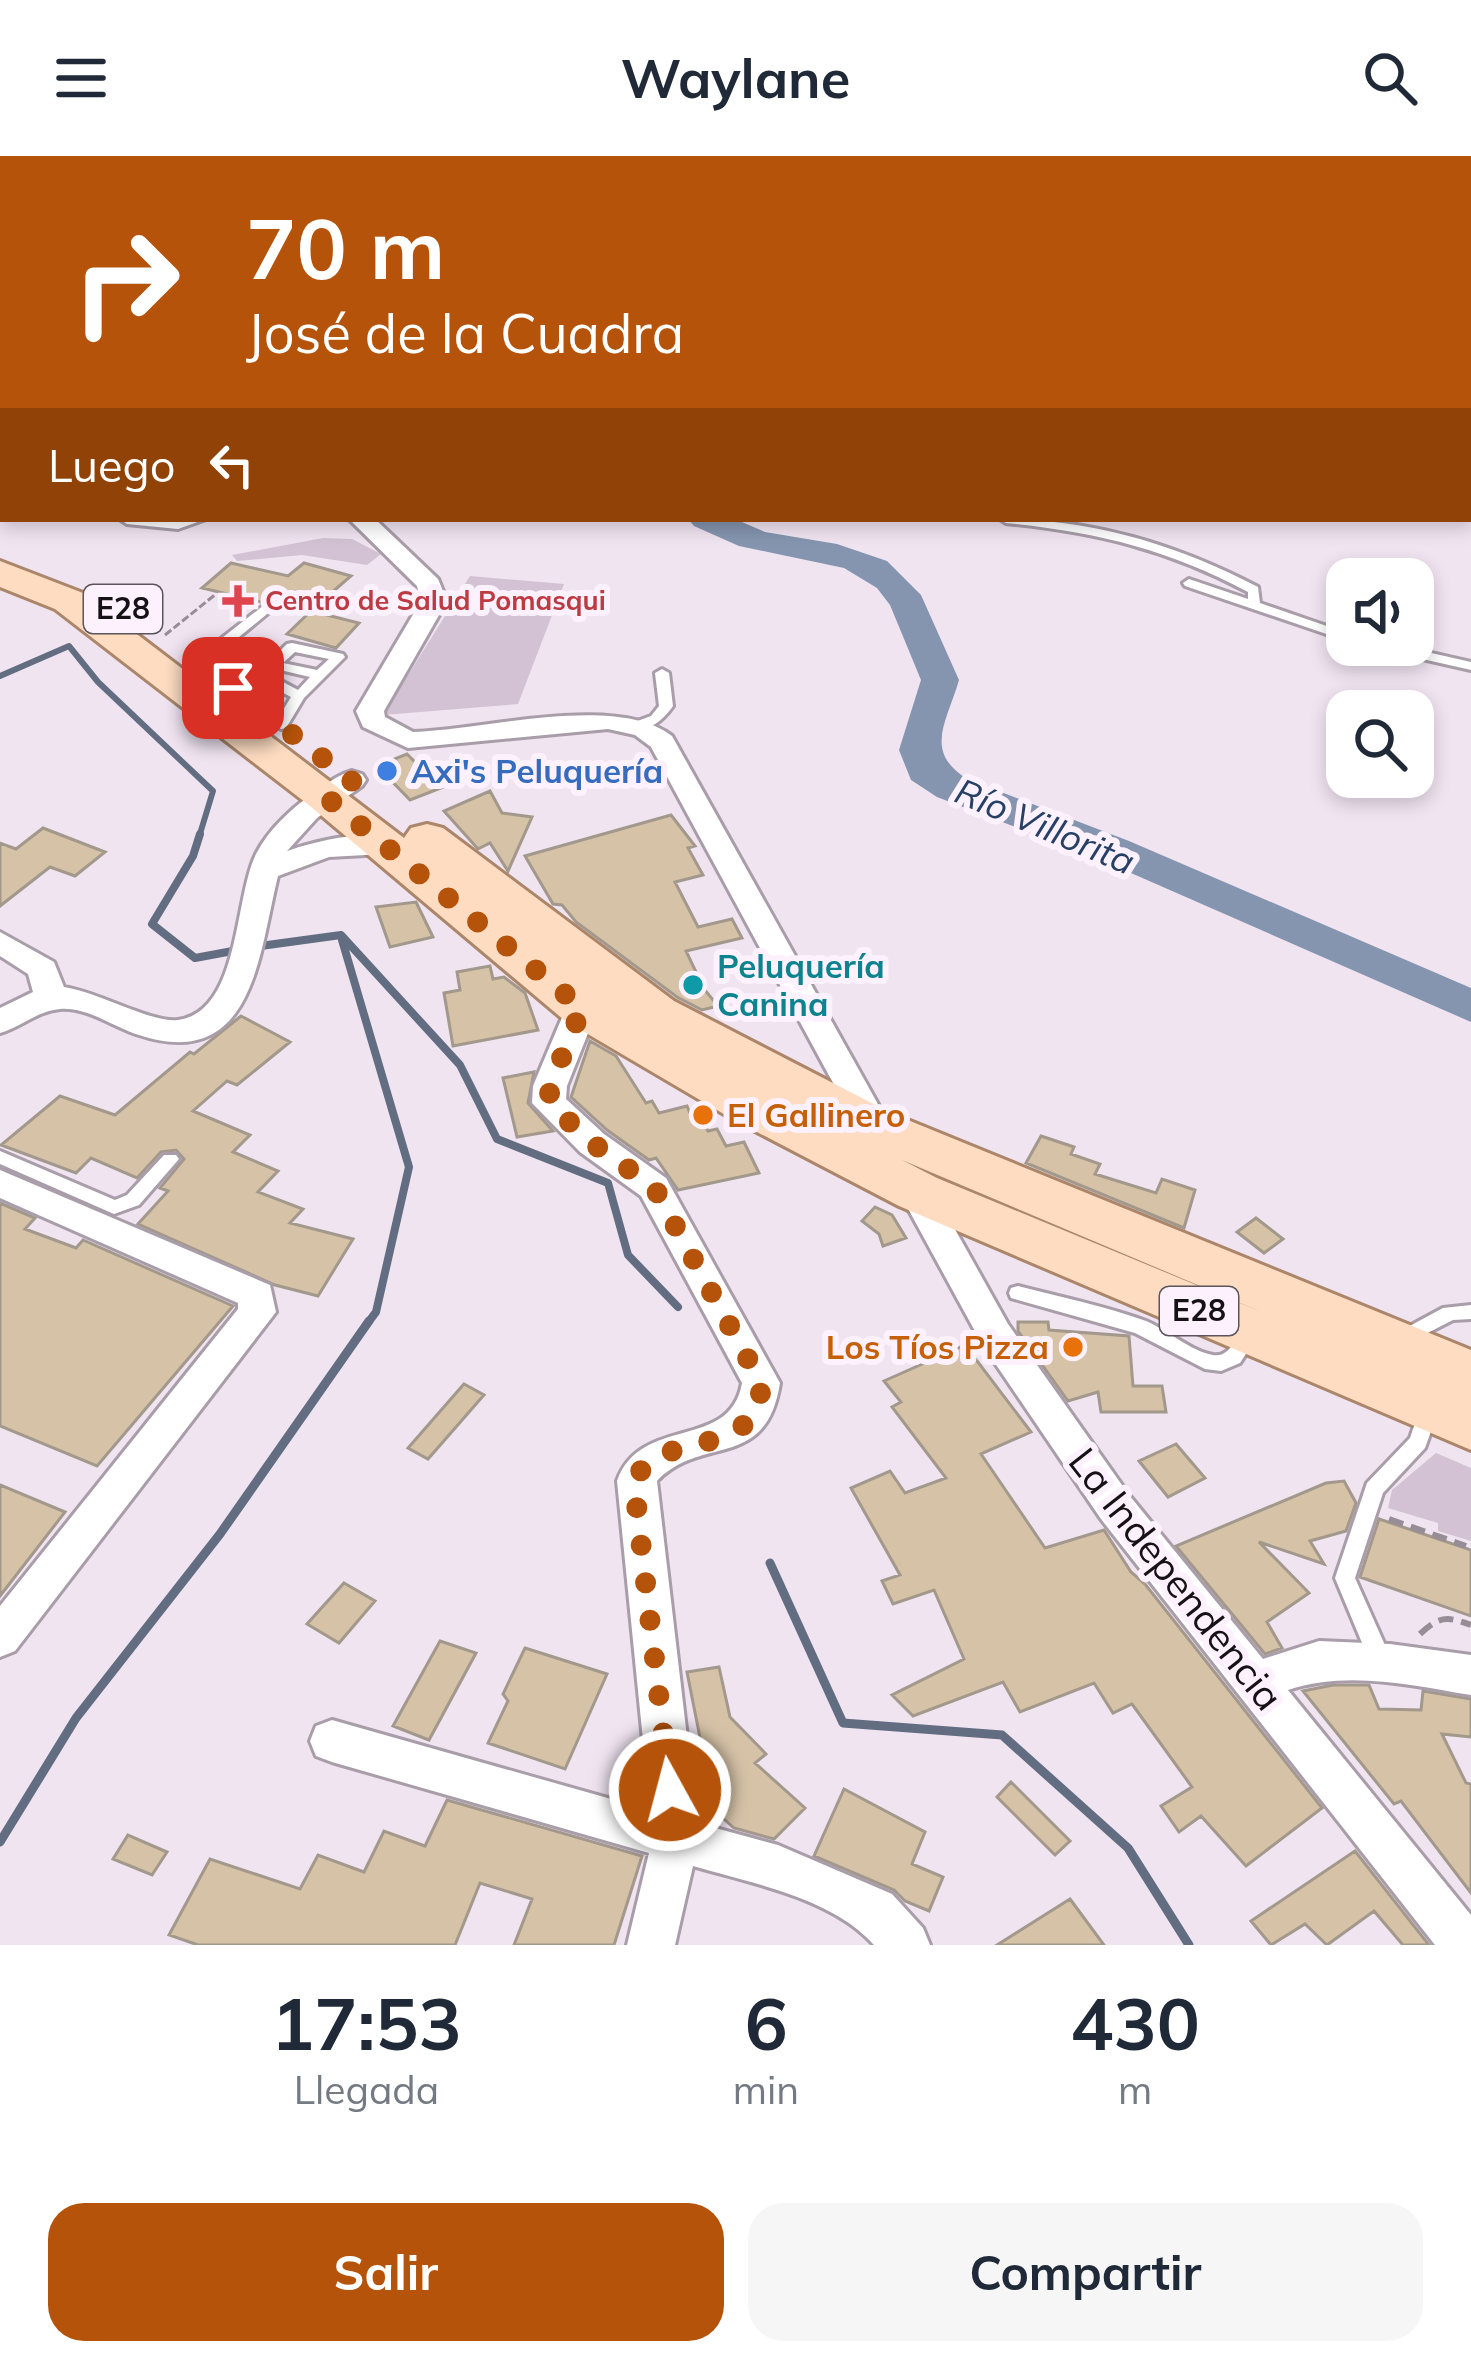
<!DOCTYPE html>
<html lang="es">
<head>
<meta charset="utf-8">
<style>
	body { margin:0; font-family:Mulish,sans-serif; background:#f6f6f7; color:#1f2937; height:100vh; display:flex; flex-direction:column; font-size:45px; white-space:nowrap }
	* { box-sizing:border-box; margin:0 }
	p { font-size:39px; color:#747a83 }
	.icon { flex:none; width:66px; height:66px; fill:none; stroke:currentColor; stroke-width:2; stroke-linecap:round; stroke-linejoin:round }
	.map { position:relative; height:1789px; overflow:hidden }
	.details { display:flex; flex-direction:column; background:#fff; flex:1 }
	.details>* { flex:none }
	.guide { position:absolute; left:0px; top:0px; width:1473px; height:366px; box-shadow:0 6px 18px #0003; background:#b45309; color:#fff; overflow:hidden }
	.controls { position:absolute; left:1326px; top:402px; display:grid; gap:24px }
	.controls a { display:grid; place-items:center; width:108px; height:108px; border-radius:24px; background:#fff; box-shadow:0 6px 18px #0003; font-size:60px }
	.pin { position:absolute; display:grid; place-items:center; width:102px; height:102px; color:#fff; margin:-51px; border-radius:24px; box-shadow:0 6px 18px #0006 }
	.me { position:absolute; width:132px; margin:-66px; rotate:353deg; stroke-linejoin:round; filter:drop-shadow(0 0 9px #0008) }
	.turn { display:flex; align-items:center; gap:42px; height:252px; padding:0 48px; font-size:54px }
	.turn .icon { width:156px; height:156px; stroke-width:2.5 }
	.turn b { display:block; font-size:84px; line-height:102px }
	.then { display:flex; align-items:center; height:114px; padding:0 48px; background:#0003; gap:24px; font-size:45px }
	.eta { display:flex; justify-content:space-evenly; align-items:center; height:204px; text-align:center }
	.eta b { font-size:72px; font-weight:700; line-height:84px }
	.cta { display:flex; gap:24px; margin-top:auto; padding:24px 48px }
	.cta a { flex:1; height:138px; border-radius:36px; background:#b45309; color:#fff; font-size:48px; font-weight:700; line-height:138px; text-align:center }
	.cta a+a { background:#f6f6f7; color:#1f2937 }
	header { display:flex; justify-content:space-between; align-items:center; height:156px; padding:0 48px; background:#fff; font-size:54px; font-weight:700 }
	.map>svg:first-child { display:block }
	.green { fill:#d2c2d3 }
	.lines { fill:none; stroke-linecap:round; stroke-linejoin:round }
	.stream-far2 { stroke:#636d81; stroke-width:6 }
	.stream-far1 { stroke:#636d81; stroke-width:8 }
	.stream { stroke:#636d81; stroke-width:9 }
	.river { fill:#8595af; fill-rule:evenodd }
	.building { fill:#d6c2a7; stroke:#a2988b; stroke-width:3 }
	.service-casing { stroke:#a89da9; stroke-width:6 }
	.minor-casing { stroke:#a89da9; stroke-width:6 }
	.primary-casing { stroke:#ab866a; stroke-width:6 }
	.trunk-casing { stroke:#ab866a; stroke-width:6 }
	.path-far1 { stroke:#968d96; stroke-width:3; stroke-dasharray:8 3; stroke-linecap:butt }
	.path { stroke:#968d96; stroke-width:6; stroke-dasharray:15 8; stroke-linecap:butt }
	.service { fill:#fff; fill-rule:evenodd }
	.minor { fill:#fff; fill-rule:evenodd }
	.primary { fill:#fddcc1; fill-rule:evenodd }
	.trunk { fill:#fcd0ac; fill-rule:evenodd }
	.route { stroke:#b45309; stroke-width:21; stroke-dasharray:0 37.8 }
	.health-dot { fill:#e0444e; stroke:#fdf1fe; stroke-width:4.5 }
	.shop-dot { fill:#3f7fe0; stroke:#fdf1fe; stroke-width:4.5 }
	.culture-dot { fill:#0f9aa8; stroke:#fdf1fe; stroke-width:4.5 }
	.food-dot { fill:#e8710a; stroke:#fdf1fe; stroke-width:4.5 }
	.labels { text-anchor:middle; stroke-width:12; stroke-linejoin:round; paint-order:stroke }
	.far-health-label { font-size:27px; font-weight:bold; fill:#be3a42; stroke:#fdf1fe; text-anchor:start }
	.shield { fill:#fdf1fe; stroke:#5b545b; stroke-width:3 }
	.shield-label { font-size:30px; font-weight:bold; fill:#151115 }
	.shop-label { font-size:33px; font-weight:bold; fill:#366cbe; stroke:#fdf1fe; text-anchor:start }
	.culture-label { font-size:33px; font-weight:bold; fill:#0d838f; stroke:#fdf1fe; text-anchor:start }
	.food-label { font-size:33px; font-weight:bold; fill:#c56008; stroke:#fdf1fe; text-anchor:start }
	.water-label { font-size:36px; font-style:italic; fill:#274066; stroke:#fdf1fe }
	.near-street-label { font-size:39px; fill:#151115; stroke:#fdf1fe }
</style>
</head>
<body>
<header><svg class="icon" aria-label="menu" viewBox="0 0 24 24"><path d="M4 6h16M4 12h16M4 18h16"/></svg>Waylane<svg class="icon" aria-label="search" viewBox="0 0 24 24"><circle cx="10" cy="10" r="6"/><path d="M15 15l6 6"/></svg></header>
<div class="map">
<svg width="1471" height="1789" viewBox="0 0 1471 1789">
	<rect width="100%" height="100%" fill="#f0e4f1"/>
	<path class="green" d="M323,382L352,383L381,398L367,409L302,399L237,405L232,399Z
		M470,420L564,428L518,548L383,559Z
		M1436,1297L1471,1312V1385L1438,1375V1367L1388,1352L1392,1334Z"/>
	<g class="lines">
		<path class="stream-far2" d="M0,520L69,490L98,526L213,635L199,681"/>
		<path class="stream-far1" d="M200,678L193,700L152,768L195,802L238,794
			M342,784L409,1011L376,1156L367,1168
			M253,791L341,779L460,909L497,983L608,1027L628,1099L678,1151"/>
		<path class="stream" d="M770,1407L843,1567L1002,1579L1128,1692L1189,1789
			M0,1686L76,1562L220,1378L369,1165"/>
		<path class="river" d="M688,363H735L765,376L837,388L887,405L921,439L959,524C947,566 923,595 967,623L1129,685L1471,832V866L1099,703L937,641L911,624L899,594L921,524L890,449L877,432L844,412L739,390L694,370Z"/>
	</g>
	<path class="building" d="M231,407L288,420L304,407L351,420L308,457L278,450L274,443L261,446L202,432Z
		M311,455L359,467L336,492L287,478Z
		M407,598L441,632L410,644L377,610Z
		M490,635L502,657L532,661L508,715L490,687L478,693L444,655Z
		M671,659L695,690L688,692L703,719L675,726L698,771L732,763L742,782L686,795L704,833L718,850L702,854L677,841L576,766L562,749L553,748L525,700Z
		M43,672L105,696L75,720L50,711L0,750V687L16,693Z
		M416,746L433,781L390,791L376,751Z
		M490,810L493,823L504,821L525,837L538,874L453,890L444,837L460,834L457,816Z
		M241,860L290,886L237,929L227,925L193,955L250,979L233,996L278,1015L258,1036L303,1053L290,1067L353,1083L318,1140L275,1129L138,1068L168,1035L160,1032L184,1003L176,994L161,996L137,1022L91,1002L76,1017L1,989L60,940L115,959L190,896L194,898Z
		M590,885L616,900L646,947L652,945L659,957L687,950L692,962L700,960L708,975L717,973L726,990L744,986L759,1017L678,1034L656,1002L649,1004L607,974L571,941Z
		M534,916L528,947L553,975L517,981L503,922Z
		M1041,980L1074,991L1071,998L1100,1008L1095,1018L1156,1037L1162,1023L1195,1034L1184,1072L1026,1007Z
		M0,1047L35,1062L25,1073L76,1092L83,1084L233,1150L97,1310L0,1270Z
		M875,1051L892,1059L906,1082L883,1090L879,1078L862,1065Z
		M1256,1062L1283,1083L1264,1097L1237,1076Z
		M1018,1166H1048L1049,1174L1129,1180L1133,1230H1162L1166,1256H1101L1098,1236L1068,1245L1018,1175Z
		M965,1189L1031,1276L981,1298L1045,1392L1104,1374L1131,1416L1145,1428L1322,1652L1246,1710L1201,1660L1179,1676L1161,1650L1192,1631L1132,1548L1113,1557L1094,1527L1020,1556L1003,1526L913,1560L892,1539L964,1503L934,1434L893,1448L882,1425L900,1419L851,1332L890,1315L905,1337L946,1322L892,1251L901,1246L884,1225Z
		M464,1228L484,1239L428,1303L408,1292Z
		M1176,1288L1205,1322L1168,1341L1139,1305Z
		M1344,1325L1356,1347L1346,1375L1310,1385L1324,1408L1259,1386L1309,1437L1267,1466L1282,1492L1265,1498L1176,1390L1326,1327Z
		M0,1329L65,1356L0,1440Z
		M1379,1363L1471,1394V1460L1360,1421Z
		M344,1427L375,1445L339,1487L307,1468Z
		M440,1485L476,1497L429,1584L393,1570Z
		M525,1492L607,1518L565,1613L488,1587L508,1545L503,1538Z
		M719,1511L730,1561L766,1598L755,1607L805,1652L774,1683L734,1672L716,1656L725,1647L696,1616L694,1604L703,1597L687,1516Z
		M1333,1529H1369L1379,1553L1421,1554L1423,1535L1471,1543V1581L1442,1578L1466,1627L1471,1628V1737L1401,1645L1394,1648L1303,1535Z
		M1011,1626L1070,1685L1055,1699L997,1641Z
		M844,1633L925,1676L912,1708L943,1721L929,1755L905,1745L894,1734L814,1700Z
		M447,1644L642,1700L614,1789H514L532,1743L480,1727L455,1789H198L169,1779L210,1703L300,1733L318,1699L364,1716L384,1675L425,1690Z
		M128,1679L167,1696L152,1719L113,1703Z
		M1355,1695L1429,1789H1403L1374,1755L1327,1789L1305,1768L1271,1789L1251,1765Z
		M1070,1743L1104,1789H997Z"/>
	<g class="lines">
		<g class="service-casing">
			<path id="service" d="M154,363L178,365L206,363L178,373L127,368L121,364Z
				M1000,363C1093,363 1177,389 1258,431L1260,447L1347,477V485L1185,430L1183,427L1189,423L1248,443V436C1167,393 1096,376 1006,367Z
				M268,446L273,447V453L205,509H195V503Z
				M292,487L343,498L345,501L304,542L286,572L281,573L274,569L291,541L259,524L226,531L219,527L221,524L257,517L287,488ZM295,496L329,503L317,514L283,507ZM276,513L310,521L298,534L270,519Z
				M1372,489H1396L1471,506V514L1374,492Z
				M662,513L669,517L673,550C663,564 651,575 632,573V567L651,560L659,550L655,517Z
				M0,995L115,1044L127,1039L164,999H176L179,1003L139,1049L114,1058L0,1008Z
				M1018,1130C1060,1141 1105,1150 1146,1165C1168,1174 1190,1195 1213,1199C1237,1202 1231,1169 1257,1173L1259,1178L1240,1207L1221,1215L1205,1213L1135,1177L1011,1142L1009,1137L1011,1132Z
				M1471,1149V1163L1453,1164L1400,1191L1393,1189L1391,1184L1393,1179L1443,1152Z
				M1429,1245L1436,1247L1439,1253L1425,1292L1383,1337L1355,1422L1384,1487L1381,1494L1373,1497L1365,1494L1335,1422L1367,1327L1410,1282L1422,1247Z"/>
		</g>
		<g class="minor-casing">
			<path id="minor" d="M16,0H49L51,3H18Z
				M617,0H671L615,3Z
				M992,0H1020L1022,3H994Z
				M1470,34H1471V46H1470Z
				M0,62H3V74H0Z
				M3,129V144L0,145V130Z
				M0,159H3V171H0Z
				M1470,164H1471V176H1470Z
				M1470,223H1471V237H1470Z
				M0,266H3V280H0Z
				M1470,278H1471V293H1470Z
				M3,331V348L0,349V332Z
				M349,363H375L438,423L447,445L384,555L385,561L413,576C485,574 616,537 672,580L893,975L888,984H864L651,591L635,579L608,573L408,592L363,571L356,555L421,445L417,430Z
				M352,615L362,618L366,624L362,630L317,662L287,695C313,686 379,668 399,689L384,698L329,701L278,720C259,796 254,917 139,879C113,871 88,851 60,853C37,855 21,871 0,877V852L33,836L28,818L0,800V776L54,806L64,831C98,836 151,867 178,864C240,856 234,743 256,698C269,673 290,654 312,638C325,629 337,619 352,615Z
				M582,841L593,844L598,852L567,930L566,943L604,978L666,1022L780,1227C766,1316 702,1278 657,1325L697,1667L778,1689L892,1738L923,1772L930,1789H874C833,1742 751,1727 693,1710L675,1789H627L649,1697L332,1606L316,1600L310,1585L316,1570L332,1564L650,1654L617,1325C641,1258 730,1296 742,1227L641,1040L580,996L532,947L533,930L566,852L571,844Z
				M0,1014L270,1129L276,1156L15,1495L0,1501V1450L238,1153V1147L0,1042Z
				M912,1014L924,1018L1008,1168L1129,1339L1263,1503L1319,1485L1390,1488L1471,1499V1539C1411,1529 1347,1514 1288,1534L1471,1759V1789H1435L1101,1363L982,1188L894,1027L900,1018Z"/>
		</g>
		<g class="primary-casing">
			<path id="primary" d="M0,405L83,437L404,682L411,672L427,668L443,672L674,845L893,958L1471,1194V1294L899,1050L734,964L564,864L310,650L55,453L0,431ZM902,1004L1264,1157L937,1022Z"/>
		</g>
		<g class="trunk-casing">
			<path id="trunk" d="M665,0H699L701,3H667Z
				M712,0H746L748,3H714Z
				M1470,324H1471V348H1470Z"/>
		</g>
		<path class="path-far1" d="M771,1L776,3
			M165,479L216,438"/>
		<path class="path" d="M1389,1363L1466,1390
			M1420,1478C1439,1460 1447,1460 1471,1469"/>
		<use href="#service" class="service"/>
		<use href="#minor" class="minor"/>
		<use href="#primary" class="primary"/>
		<use href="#trunk" class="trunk"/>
	</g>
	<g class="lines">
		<path class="route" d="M233,532L352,625L326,641L582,852L550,930L549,947L592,987L654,1031L761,1227C762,1302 663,1277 640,1316C634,1327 636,1341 637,1354L670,1634"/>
	</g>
	<path class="health-dot" d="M232 427h12v12h12v12h-12v12h-12v-12h-12v-12h12z"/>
	<circle class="shop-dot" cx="387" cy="615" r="12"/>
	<circle class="culture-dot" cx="693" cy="829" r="12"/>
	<g class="food-dot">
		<circle cx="703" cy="959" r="12"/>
		<circle cx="1073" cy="1191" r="12"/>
	</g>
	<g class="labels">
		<g class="far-health-label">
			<text x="265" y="454">Centro de Salud Pomasqui</text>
		</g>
		<g class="shield">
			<rect x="84" y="429" width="78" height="48" rx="9"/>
			<rect x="1160" y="1131" width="78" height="48" rx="9"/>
		</g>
		<g class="shield-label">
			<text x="123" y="463">E28</text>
			<text x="1199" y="1165">E28</text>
		</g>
		<g class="shop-label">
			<text x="411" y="627">Axi's Peluquería</text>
		</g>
		<g class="culture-label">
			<text x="717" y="822">Peluquería<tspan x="717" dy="38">Canina</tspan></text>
		</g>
		<g class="food-label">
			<text x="727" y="971">El Gallinero</text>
			<text x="1049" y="1203" text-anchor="end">Los Tíos Pizza</text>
		</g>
		<g class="water-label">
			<text transform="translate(1045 670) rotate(23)" y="13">Río Villorita</text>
		</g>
		<g class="near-street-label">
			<text transform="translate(1176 1423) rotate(52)" y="14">La Independencia</text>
		</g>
	</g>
</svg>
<div class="controls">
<a><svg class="icon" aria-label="sound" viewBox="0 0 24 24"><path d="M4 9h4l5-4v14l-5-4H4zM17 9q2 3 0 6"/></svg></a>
<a><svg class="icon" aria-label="search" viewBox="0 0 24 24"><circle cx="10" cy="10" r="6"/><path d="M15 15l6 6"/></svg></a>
</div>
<div class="pin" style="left:233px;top:532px;background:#d93025"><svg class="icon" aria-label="arrive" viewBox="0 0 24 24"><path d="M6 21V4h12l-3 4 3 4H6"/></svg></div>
<svg class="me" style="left:670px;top:1634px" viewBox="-20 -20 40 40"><circle r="17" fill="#b45309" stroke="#fff" stroke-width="3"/><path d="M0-11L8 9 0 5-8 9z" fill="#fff"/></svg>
<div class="guide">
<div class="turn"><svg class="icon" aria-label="right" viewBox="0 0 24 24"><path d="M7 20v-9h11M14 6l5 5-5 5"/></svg><div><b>70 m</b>José de la Cuadra</div></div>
<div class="then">Luego<svg class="icon" aria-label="left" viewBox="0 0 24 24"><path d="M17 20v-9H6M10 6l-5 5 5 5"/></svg></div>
</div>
</div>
<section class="details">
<div class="eta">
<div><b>17:53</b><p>Llegada</p></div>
<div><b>6</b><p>min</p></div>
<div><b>430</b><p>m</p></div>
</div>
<div class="cta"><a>Salir</a><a>Compartir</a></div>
</section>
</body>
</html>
